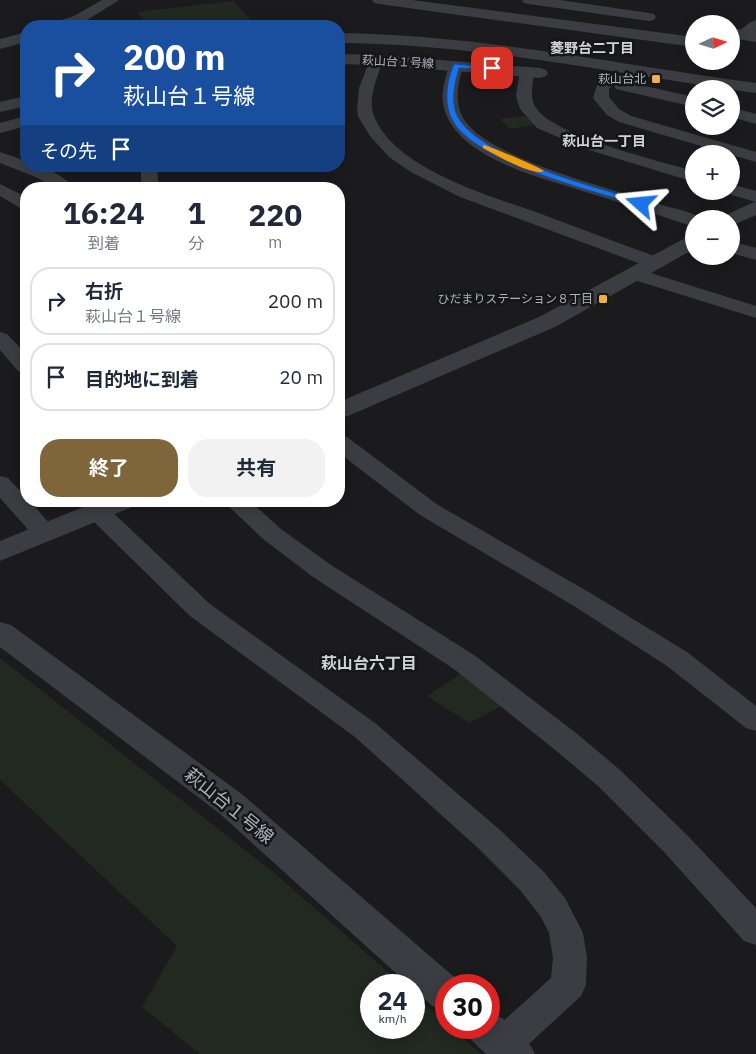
<!DOCTYPE html>
<html lang="ja">
<head>
<meta charset="utf-8">
<style>
	body { margin:0; font-family:"IBM Plex Sans","Noto Sans JP",sans-serif; background:#f2f2f3; color:#1f2937; height:100vh; display:flex; flex-direction:column; font-size:19px; white-space:nowrap }
	* { box-sizing:border-box; margin:0 }
	p { font-size:16px; color:#747a83 }
	.icon { flex:none; width:28px; height:28px; fill:none; stroke:currentColor; stroke-width:2; stroke-linecap:round; stroke-linejoin:round }
	.map { position:relative; flex:1; overflow:hidden }
	.details { position:absolute; left:20px; top:182px; width:325px; height:325px; display:flex; flex-direction:column; background:#fff; border-radius:20px; box-shadow:0 2px 12px #0003 }
	.details>* { flex:none }
	.guide { position:absolute; left:20px; top:20px; width:325px; height:152px; border-radius:20px; box-shadow:0 2px 12px #0003; background:#1a4fa0; color:#fff; overflow:hidden }
	.needle { width:32px; rotate:86deg }
	.controls { position:absolute; left:685px; top:15px; display:grid; gap:10px }
	.controls a { display:grid; place-items:center; width:55px; height:55px; border-radius:50%; background:#fff; box-shadow:0 2px 12px #0003; font-size:25px }
	.speed { position:absolute; left:360px; top:974px; display:flex; gap:10px; font-size:25px; font-weight:700; text-align:center }
	.speed>* { display:grid; place-content:center; width:65px; height:65px; border-radius:50%; background:#fff; box-shadow:0 2px 12px #0003; line-height:1 }
	.speed small { font-size:12px; font-weight:400 }
	.speed .limit { border:8px solid #d22; background:#fff; color:#111 }
	.pin { position:absolute; display:grid; place-items:center; width:42px; height:42px; color:#fff; margin:-21px; border-radius:10px; box-shadow:0 2px 8px #0006 }
	.me { position:absolute; width:55px; margin:-28px; rotate:288deg; stroke-linejoin:round; filter:drop-shadow(0 0 4px #0008) }
	.turn { display:flex; align-items:center; gap:18px; height:105px; padding:0 20px; font-size:22px }
	.turn .icon { width:65px; height:65px; stroke-width:2.5 }
	.turn b { display:block; font-size:35px; line-height:42px }
	.then { display:flex; align-items:center; height:48px; padding:0 20px; background:#0003; gap:10px; font-size:19px }
	.eta { display:flex; justify-content:space-evenly; align-items:center; height:85px; text-align:center }
	.eta b { font-size:30px; font-weight:700; line-height:35px }
	.action { display:flex; gap:10px; margin-top:auto; padding:10px 20px }
	.action a { flex:1; height:58px; border-radius:20px; background:#7e653a; color:#fff; font-size:20px; font-weight:700; line-height:58px; text-align:center }
	.action a+a { background:#f2f2f3; color:#1f2937 }
	ul { padding:0; list-style:none }
	li { display:flex; align-items:center; gap:15px; height:68px; margin:0 10px 8px; padding:0 10px; border:2px solid #e0e1e3; border-radius:20px }
	li div { flex:1 }
	li b { display:block; font-size:19px }
	li em { font-style:normal }
	.map>svg:first-child { display:block }
	.green { fill:#212921 }
	.lines { fill:none; stroke-linecap:round; stroke-linejoin:round }
	.minor { fill:#3c3d42; fill-rule:evenodd }
	.tertiary { fill:#3c3d42; fill-rule:evenodd }
	.route { fill:#1a73e8; stroke:#114b97 }
	.slow { fill:#f59e0b }
	.poi-dot { fill:#f3ae3d; stroke:#161618; stroke-width:2 }
	.labels { text-anchor:middle; stroke-width:5; stroke-linejoin:round; paint-order:stroke }
	.far-street-label { font-size:12px; fill:#aeb3bd; stroke:#161618 }
	.far-poi-label { font-size:12px; fill:#aeb3bd; stroke:#161618; text-anchor:end }
	.far-neighbourhood-label { font-size:14px; font-weight:bold; fill:#cfd2d9; stroke:#161618 }
	.neighbourhood-label { font-size:16px; font-weight:bold; fill:#cfd2d9; stroke:#161618 }
	.near-street-label { font-size:18px; fill:#aeb3bd; stroke:#161618 }
</style>
</head>
<body>
<div class="map">
<svg width="756" height="1054" viewBox="0 0 756 1054">
	<rect width="100%" height="100%" fill="#1b1b1d"/>
	<path class="green" d="M233,1L254,23L226,26H148L137,12Z
		M526,116L535,125L510,129L500,119Z
		M0,658L272,871L403,985H371V1028H414V995L446,1023V1028H451L481,1054H200L142,1007L177,946L0,780Z
		M462,673L504,705L469,723L427,696Z"/>
	<g class="lines">
		<path class="minor" d="M756,20V31L748,38H738L736,35C741,29 749,22 756,20Z
			M376,56L381,57L383,60C378,76 367,98 374,116C395,170 494,197 544,215C584,230 623,245 663,259L666,263L663,267L656,269L649,267L460,197L411,172L389,157L370,136L358,116L357,110L359,88L371,57Z
			M456,62L461,63L463,66C458,83 454,101 463,118C487,159 616,190 662,205C674,209 692,211 701,219H694V226L688,225C655,214 622,203 589,193C547,179 464,161 446,114C439,98 444,82 449,66L451,63Z
			M527,67L532,68L534,71C533,83 529,98 536,108C554,136 659,161 694,171V182L586,149L537,128L520,109L516,96L520,71L522,68Z
			M608,79L613,80L615,83L609,89V97L619,109L631,116L756,152V162L619,122L607,115L593,98L597,85Z
			M26,116V126L0,133V123Z
			M0,152L26,161V166C43,166 64,174 74,189H54L38,178L0,163Z
			M142,166H159L157,170L159,189H141V170Z
			M0,184L26,197V209L20,208L0,196Z
			M731,184L756,191V202L725,193L724,191H731Z
			M731,241L756,248V260L731,253Z
			M635,268L756,306V318L628,278L625,274L628,270Z
			M0,332L7,334L26,354V372L18,371L0,350Z
			M339,435L347,437L438,505L592,594L687,652L756,706V731L746,728L667,666L574,606L420,515L339,453Z
			M0,476L8,478L26,497V501H30L57,532L53,537L44,540L35,537L0,498Z
			M223,501H250L281,529L331,565L474,655L576,733L620,770L687,835L756,908V945L744,941L665,853L598,786L554,749L454,669L313,577L263,539Z
			M98,505L107,507L210,604L375,723L500,830L544,872L565,898L583,933L587,958L586,985L581,996L518,1054H489L485,1044L490,1033L551,978L553,958L549,933L541,917L520,890L478,848L355,737L190,616L89,517L86,512L89,507Z"/>
		<path class="tertiary" d="M102,0H119L84,22L71,26H50L52,23L74,16Z
			M372,0H412L694,37V47L379,4L374,3Z
			M522,0H560L649,13L654,14L656,17L654,20L649,21L529,4L524,3Z
			M731,28L756,32V42L731,38Z
			M26,32V42L0,49V39Z
			M339,33C481,35 616,64 756,83V93C617,74 481,44 339,43Z
			M339,54L376,55L540,68L546,70L548,73L546,76L540,78L376,65L339,64Z
			M622,81L694,97V107L616,89L614,86L616,83Z
			M26,96V106L0,112V102Z
			M731,107L756,114V124L731,117Z
			M756,201V215L731,226V219H722L724,216Z
			M694,235V249L555,327L348,416L339,418V402L539,317L687,237Z
			M98,501H136L132,507L0,561V541Z
			M0,622L11,625L243,795L460,982L461,985H446V1011L432,1006L414,989V985H409L219,813L0,647Z
			M489,1012C508,1019 527,1036 535,1054H486L471,1040L465,1028H489Z"/>
	</g>
	<path class="route" d="M454,64L492,67L495,68L492,70L459,68C455,83 451,98 456,113C473,157 600,188 644,202V205H638C593,191 479,163 454,123C443,106 446,82 454,64Z"/>
	<path class="slow" d="M483,145C487,145 539,167 544,171C534,177 494,154 483,148Z"/>
	<g class="poi-dot">
		<rect x="651" y="74" width="10" height="10" rx="2.5"/>
		<rect x="598" y="294" width="10" height="10" rx="2.5"/>
	</g>
	<g class="labels">
		<g class="far-street-label">
			<text transform="translate(398 62) rotate(3)" y="4">萩山台１号線</text>
		</g>
		<g class="far-poi-label">
			<text x="646" y="83">萩山台北</text>
			<text x="593" y="303">ひだまりステーション８丁目</text>
		</g>
		<g class="far-neighbourhood-label">
			<text x="592" y="53">菱野台二丁目</text>
			<text x="604" y="146">萩山台一丁目</text>
		</g>
		<g class="neighbourhood-label">
			<text x="369" y="669">萩山台六丁目</text>
		</g>
		<g class="near-street-label">
			<text transform="translate(229 806) rotate(39)" y="6">萩山台１号線</text>
		</g>
	</g>
</svg>
<div class="controls">
<a><svg class="needle" viewBox="-14 -14 28 28"><path d="M0-13l5 13h-10z" fill="#e53935"/><path d="M0 13l5-13h-10z" fill="#747a83"/></svg></a>
<a><svg class="icon" aria-label="layers" viewBox="0 0 24 24"><path d="M12 4l9 5-9 5-9-5zM3 14l9 5 9-5"/></svg></a>
<a>+</a>
<a>−</a>
</div>
<div class="speed"><div>24<small>km/h</small></div><div class="limit">30</div></div>
<div class="pin" style="left:492px;top:68px;background:#d93025"><svg class="icon" aria-label="arrive" viewBox="0 0 24 24"><path d="M6 21V4h12l-3 4 3 4H6"/></svg></div>
<svg class="me" style="left:641px;top:204px" viewBox="-20 -20 40 40"><path d="M0-17L14 15 0 8-14 15z" fill="#1a73e8" stroke="#fff" stroke-width="4"/></svg>
<div class="guide">
<div class="turn"><svg class="icon" aria-label="right" viewBox="0 0 24 24"><path d="M7 20v-9h11M14 6l5 5-5 5"/></svg><div><b>200 m</b>萩山台１号線</div></div>
<div class="then">その先<svg class="icon" aria-label="arrive" viewBox="0 0 24 24"><path d="M6 21V4h12l-3 4 3 4H6"/></svg></div>
</div>
<section class="details">
<div class="eta">
<div><b>16:24</b><p>到着</p></div>
<div><b>1</b><p>分</p></div>
<div><b>220</b><p>m</p></div>
</div>
<ul>
<li><svg class="icon" aria-label="right" viewBox="0 0 24 24"><path d="M7 20v-9h11M14 6l5 5-5 5"/></svg><div><b>右折</b><p>萩山台１号線</p></div><em>200 m</em></li>
<li><svg class="icon" aria-label="arrive" viewBox="0 0 24 24"><path d="M6 21V4h12l-3 4 3 4H6"/></svg><div><b>目的地に到着</b></div><em>20 m</em></li>
</ul>
<div class="action"><a>終了</a><a>共有</a></div>
</section>
</div>
</body>
</html>
